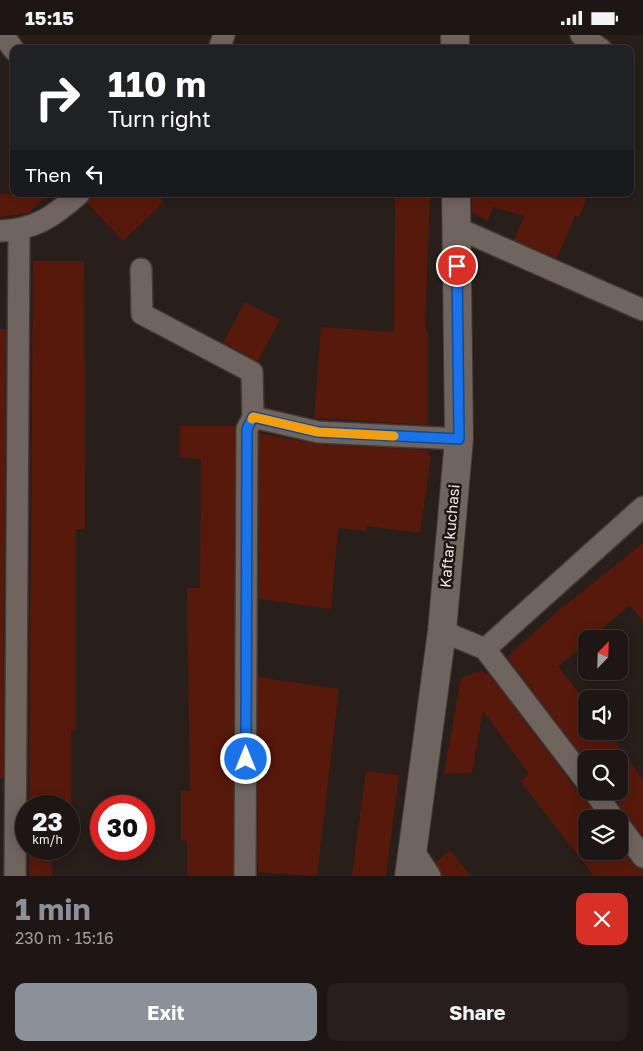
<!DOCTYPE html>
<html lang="en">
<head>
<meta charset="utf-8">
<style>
	body { margin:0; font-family:"Golos Text",sans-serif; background:#261f1d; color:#f1f3f6; height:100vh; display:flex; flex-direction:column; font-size:19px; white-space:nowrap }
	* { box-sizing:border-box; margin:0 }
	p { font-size:16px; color:#a19fa0 }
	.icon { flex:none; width:28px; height:28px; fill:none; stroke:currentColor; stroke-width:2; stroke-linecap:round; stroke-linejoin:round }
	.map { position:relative; height:841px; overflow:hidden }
	.side { display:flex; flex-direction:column; background:#1e1614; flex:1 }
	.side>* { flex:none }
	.banner { position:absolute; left:10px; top:10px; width:624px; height:152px; border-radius:10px; box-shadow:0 2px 12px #0003,0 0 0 1px #3c3534; background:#202124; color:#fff; overflow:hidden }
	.needle { width:32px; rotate:23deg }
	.buttons { position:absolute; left:578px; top:595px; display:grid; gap:10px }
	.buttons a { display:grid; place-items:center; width:50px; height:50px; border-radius:10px; background:#1e1614; box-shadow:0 2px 12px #0003,0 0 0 1px #3c3534; font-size:25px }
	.speed { position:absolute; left:15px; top:760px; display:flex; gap:10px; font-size:25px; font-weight:700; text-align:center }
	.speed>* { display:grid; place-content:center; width:65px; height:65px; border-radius:50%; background:#1e1614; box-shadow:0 2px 12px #0003,0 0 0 1px #3c3534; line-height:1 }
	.speed small { font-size:12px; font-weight:400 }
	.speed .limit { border:8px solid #d22; background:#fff; color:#111 }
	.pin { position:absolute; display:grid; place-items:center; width:42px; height:42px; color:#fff; margin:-21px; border:2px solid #fff; border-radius:50%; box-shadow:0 1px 5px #0007 }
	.me { position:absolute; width:55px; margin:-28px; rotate:0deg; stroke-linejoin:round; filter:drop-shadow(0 0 4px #0008) }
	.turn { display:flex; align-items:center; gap:18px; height:105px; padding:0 15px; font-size:22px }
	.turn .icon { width:65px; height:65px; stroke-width:2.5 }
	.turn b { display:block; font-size:35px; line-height:42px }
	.then { display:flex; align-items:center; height:48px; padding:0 15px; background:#0003; gap:10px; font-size:19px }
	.round { display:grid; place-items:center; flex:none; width:52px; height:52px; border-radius:10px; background:#261f1d }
	.summary { display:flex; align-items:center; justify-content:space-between; height:85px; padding:0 15px }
	h1 { font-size:30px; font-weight:700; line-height:38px; color:#8c9099 }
	.action { display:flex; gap:10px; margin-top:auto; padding:10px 15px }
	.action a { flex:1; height:58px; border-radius:10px; background:#8c9099; color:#fff; font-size:20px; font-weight:700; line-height:58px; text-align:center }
	.action a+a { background:#261f1d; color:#f1f3f6 }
	.status { display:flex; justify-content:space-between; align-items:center; height:35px; padding:0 25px; background:#1e1614; direction:ltr }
	.status svg { height:14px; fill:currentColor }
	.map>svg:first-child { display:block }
	.building { fill:#57190b }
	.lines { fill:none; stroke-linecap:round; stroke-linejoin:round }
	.street-casing { stroke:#413936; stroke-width:24 }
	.secondary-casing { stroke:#413936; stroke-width:30 }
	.street { stroke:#70645f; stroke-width:21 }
	.secondary { stroke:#70645f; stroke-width:28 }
	.route-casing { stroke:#114b97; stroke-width:12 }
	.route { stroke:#1a73e8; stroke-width:9 }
	.slow { stroke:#f59e0b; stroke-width:9 }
	.labels { text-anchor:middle; stroke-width:5; stroke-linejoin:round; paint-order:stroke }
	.street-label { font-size:15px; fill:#efe8e5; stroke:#1e1511 }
</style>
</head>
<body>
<div class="status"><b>15:15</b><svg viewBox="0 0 49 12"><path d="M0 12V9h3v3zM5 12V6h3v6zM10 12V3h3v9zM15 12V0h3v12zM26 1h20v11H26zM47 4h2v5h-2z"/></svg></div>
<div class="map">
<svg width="643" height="841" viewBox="0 0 643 841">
	<rect width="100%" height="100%" fill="#281e1a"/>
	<path class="building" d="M0,159H49L29,178L0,182Z
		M91,159H156L164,167L123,206L87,168Z
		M395,159H430L425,291L428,299V390L314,383L321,292L394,297Z
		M472,159H589L579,182L575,181L557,223L514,205L524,181L493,172L488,186L472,178Z
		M33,226H84L85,494H76V696L71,695V771H29Z
		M245,267L280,285L258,326L223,307Z
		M0,294H6L3,743H0Z
		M180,391H235L233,841H187V806L181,805V756H190L187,553H200L201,424L180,423Z
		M259,398L317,409L428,415V420L431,421L420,498L367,491L366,496L338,493L331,574L259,564Z
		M643,508V587L630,570L589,604H586L577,616L558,631L586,667V696H608L643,745V801L625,779L619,769V764L617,766L610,756H619V724H586V726L507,622L558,576Z
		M482,635L486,640L488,638L576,754L582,758L597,781L586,784V816H619V810L633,830L643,834V841H594L520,746L529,739L483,676L472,738L444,739L461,643Z
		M258,642L339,654L317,841L258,837Z
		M366,736L399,740L386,841H352Z
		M29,814H52V841H29Z
		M450,815L471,841H442L436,827Z"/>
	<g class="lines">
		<g class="street-casing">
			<path id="street" d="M3,0L14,15
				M581,0L601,14
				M219,14L224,0
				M457,193L643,275
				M0,196C35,195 54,181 79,159
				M141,234L142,279L252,337L253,382
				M442,596L485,614L586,746
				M485,614L643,472
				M594,756L614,784
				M619,790L643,822
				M413,815L430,841
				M15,841L19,196
				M245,841L247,394L253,382L318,397L459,404"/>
		</g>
		<g class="secondary-casing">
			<path id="secondary" d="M455,0V14
				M409,841L442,596L459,404L456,159"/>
		</g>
		<use href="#street" class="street"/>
		<use href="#secondary" class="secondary"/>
	</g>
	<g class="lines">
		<g class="route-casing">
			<path id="route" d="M246,724L247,394L253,382L318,397L459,404L457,231"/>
		</g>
		<use href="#route" class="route"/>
		<path class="slow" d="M252,384L253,382L318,397L394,401"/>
	</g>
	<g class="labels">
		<g class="street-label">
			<text transform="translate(450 501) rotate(-85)" y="5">Kaftar kuchasi</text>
		</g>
	</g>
</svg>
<div class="buttons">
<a><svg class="needle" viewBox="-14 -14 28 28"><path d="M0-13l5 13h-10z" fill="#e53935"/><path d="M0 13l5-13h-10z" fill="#a19fa0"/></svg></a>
<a><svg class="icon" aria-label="sound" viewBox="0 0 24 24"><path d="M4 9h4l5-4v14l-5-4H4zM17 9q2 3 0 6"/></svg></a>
<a><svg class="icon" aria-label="search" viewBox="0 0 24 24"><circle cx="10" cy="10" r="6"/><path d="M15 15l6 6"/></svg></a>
<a><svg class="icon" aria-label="layers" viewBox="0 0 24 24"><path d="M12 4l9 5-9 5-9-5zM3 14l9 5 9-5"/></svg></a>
</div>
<div class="speed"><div>23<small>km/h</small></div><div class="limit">30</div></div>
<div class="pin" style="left:457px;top:231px;background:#d93025"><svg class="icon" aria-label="arrive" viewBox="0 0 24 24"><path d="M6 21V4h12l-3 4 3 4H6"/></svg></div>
<svg class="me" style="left:246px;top:724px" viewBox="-20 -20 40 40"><circle r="17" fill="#1a73e8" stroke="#fff" stroke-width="3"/><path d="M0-11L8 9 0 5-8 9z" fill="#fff"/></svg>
<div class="banner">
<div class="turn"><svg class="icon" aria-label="right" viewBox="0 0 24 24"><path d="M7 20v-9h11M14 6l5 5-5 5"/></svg><div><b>110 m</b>Turn right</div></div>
<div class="then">Then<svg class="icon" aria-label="left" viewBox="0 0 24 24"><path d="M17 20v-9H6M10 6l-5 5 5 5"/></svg></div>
</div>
</div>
<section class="side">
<div class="summary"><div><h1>1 min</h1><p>230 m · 15:16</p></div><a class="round" style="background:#d93025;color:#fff"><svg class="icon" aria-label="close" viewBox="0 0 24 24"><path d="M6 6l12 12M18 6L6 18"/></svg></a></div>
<div class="action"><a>Exit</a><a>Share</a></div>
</section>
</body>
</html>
